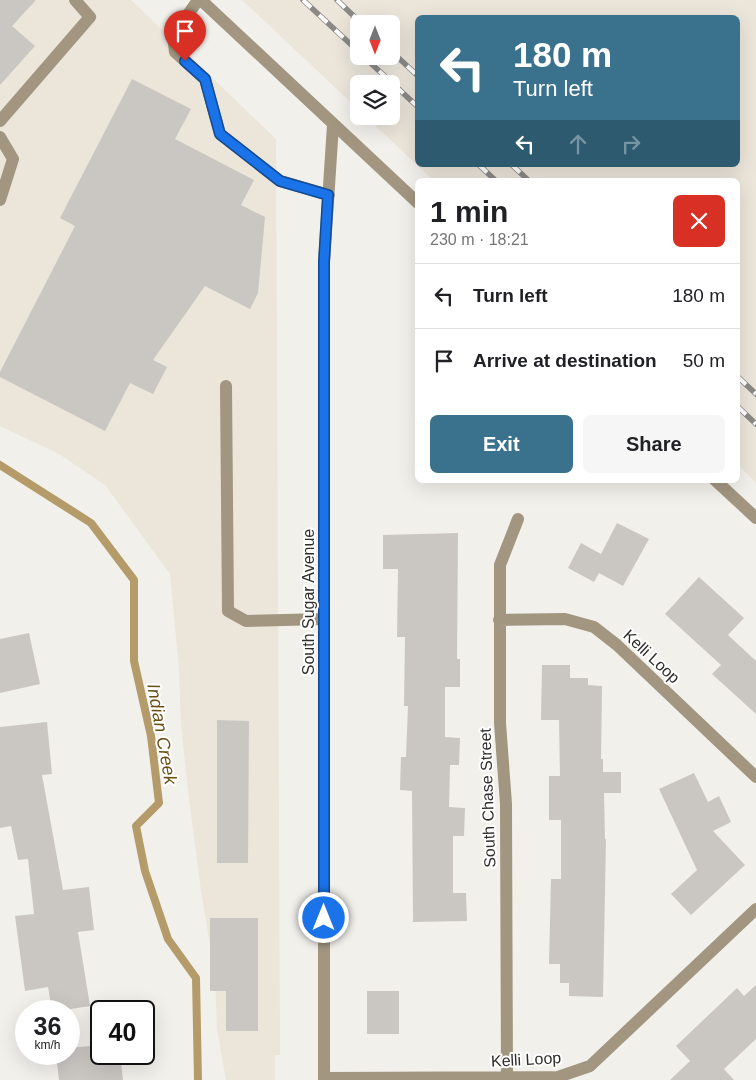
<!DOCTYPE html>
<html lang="en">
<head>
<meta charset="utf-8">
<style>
	body { margin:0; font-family:Arial,sans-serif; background:#f6f6f6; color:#202124; height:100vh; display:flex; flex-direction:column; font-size:19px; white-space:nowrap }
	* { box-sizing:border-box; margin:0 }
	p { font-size:16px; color:#757577 }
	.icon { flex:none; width:28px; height:28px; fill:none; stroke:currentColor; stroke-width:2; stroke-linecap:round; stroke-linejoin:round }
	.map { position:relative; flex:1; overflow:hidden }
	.panel { position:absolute; left:415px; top:178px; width:325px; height:305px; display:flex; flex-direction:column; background:#fff; border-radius:8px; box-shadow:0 5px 20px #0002 }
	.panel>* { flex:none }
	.banner { position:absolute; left:415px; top:15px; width:325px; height:152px; border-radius:8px; box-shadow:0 5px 20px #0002; background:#3a718c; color:#fff; overflow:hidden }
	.needle { width:32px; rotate:180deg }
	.buttons { position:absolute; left:350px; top:15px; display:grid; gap:10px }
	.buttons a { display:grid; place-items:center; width:50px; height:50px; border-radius:8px; background:#fff; box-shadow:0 5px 20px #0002; font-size:25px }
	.speed { position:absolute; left:15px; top:1000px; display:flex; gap:10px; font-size:25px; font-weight:700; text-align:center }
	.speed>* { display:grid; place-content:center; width:65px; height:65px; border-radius:50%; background:#fff; box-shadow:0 5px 20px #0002; line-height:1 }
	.speed small { font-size:12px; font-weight:400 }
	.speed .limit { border:2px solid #111; border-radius:8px; background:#fff; color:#111 }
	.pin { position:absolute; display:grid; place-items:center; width:42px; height:42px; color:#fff; margin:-51px -21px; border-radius:50% 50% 50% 0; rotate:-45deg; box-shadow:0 0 5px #0007 }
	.pin .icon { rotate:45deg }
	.me { position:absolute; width:55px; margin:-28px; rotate:0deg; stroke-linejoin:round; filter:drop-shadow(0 0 4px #0008) }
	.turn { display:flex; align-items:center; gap:18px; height:105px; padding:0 15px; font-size:22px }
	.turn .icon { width:65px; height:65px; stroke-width:2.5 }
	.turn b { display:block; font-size:35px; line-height:42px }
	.lanes { display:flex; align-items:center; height:48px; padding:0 15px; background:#0003; justify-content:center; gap:25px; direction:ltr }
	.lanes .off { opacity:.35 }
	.round { display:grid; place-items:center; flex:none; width:52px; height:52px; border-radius:8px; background:#f6f6f6 }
	.summary { display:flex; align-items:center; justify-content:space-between; height:85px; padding:0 15px }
	h1 { font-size:30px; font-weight:700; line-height:38px }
	.button { display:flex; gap:10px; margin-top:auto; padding:10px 15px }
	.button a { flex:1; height:58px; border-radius:8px; background:#3a718c; color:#fff; font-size:20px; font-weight:700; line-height:58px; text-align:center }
	.button a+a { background:#f6f6f6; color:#202124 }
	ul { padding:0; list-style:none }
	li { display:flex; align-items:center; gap:15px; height:65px; padding:0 15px; border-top:1px solid #e0e0e0 }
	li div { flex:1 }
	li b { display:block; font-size:19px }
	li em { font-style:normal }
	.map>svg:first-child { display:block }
	.built { fill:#ebe5da; fill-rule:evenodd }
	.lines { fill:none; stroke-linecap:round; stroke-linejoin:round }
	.stream { stroke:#b59b6a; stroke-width:8 }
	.building { fill:#cac7c3 }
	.minor { stroke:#a29681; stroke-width:12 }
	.rail-casing { stroke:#8b8986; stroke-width:5.5 }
	.rail { stroke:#fff; stroke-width:4; stroke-dasharray:11; stroke-linecap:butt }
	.route-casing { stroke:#114b97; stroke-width:12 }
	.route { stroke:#1a73e8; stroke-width:9 }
	.labels { text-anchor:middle; stroke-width:4; stroke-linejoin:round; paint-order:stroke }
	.street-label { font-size:16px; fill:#2e2d2b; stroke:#fff }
	.water-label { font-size:18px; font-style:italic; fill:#6a4e12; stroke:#fff }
</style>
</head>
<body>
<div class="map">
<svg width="756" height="1080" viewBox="0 0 756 1080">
	<rect width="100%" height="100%" fill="#f2f0eb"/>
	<path class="built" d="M0,0H131L276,139L280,1055H275V1080H226L217,1029L215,975L201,891L189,799L181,725L179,669L170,574L105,485L59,454L0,426Z
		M242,0H756V483L738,465V180H433L365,116H391V84H359V110ZM418,18H738V165H418ZM359,24H391V56H359Z"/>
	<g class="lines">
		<path class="stream" d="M0,465L91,523L134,580V661L151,736L159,803L136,826L145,871L168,939L196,978L198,1080"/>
	</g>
	<path class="building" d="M0,0H36L12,26L35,46L0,85Z
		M132,79L191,109L175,139L254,180L241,205L265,217L258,293L250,309L205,286L153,360L167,367L153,394L130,383L105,431L0,377V372L75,226L60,218Z
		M617,523L649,539L623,586L599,573L594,582L568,568L581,543L601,554Z
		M458,533L457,659H460V687H445V737L460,738L459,765H450L449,807L465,808L464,836H453V893H466L467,921L413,922L412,791L400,790L401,757H406L408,706H404L405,637H397L398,569H383V535Z
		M699,577L744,618L728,635L756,661V714L712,674L721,665L665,614Z
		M29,633L40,684L0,693V639Z
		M542,665H570V678H588V685L602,686L601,759H603V772H621V793H604L605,839H606L603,997L569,996V983H560V964H549L551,879H561V820H549V776H560L559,720H541Z
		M217,720L249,721L248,863H217Z
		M47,722L52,774L42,775L63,890L89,887L94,930L78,932L90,1006L58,1011H52L48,987L25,991L15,916L34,914L28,859L18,860L11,826L0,828V727Z
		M694,773L708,802L719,796L731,822L713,831L745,865L691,915L671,894L697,870L659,789Z
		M210,918H258V1031H226V991H210Z
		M756,985V1039L724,1069L734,1080H670L690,1061L676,1046L737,988L744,996Z
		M367,991H399V1034H367Z
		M101,1045V1054H120L123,1080H59L56,1054H69V1048Z"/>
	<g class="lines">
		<path class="minor" d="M198,0L173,36L175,52L205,79L220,134L280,181L329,195
			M201,0L418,203
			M0,121L90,17L75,0
			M0,137L13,159L0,200
			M226,386L228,611L246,621L324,619
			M715,480L756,518
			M499,620L565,619L594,627L617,645L756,777
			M324,1078L558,1077L590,1066L756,909
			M324,1080V262L333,125
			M507,1080L506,804L500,723V565L518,519"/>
		<g class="rail-casing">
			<path id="rail" d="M303,0L359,52
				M337,0L362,24
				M391,51L418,76
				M363,56L418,107
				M479,165L495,180
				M512,165L528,180
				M738,377L756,394
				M738,407L756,424"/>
		</g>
		<use href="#rail" class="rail"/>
	</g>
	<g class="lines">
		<g class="route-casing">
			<path id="route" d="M185,61L205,79L220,134L280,181L328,195L324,262V918"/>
		</g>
		<use href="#route" class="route"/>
	</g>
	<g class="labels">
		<g class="street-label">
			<text transform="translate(308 602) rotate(-90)" y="6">South Sugar Avenue</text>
			<text transform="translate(652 656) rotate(43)" y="6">Kelli Loop</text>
			<text transform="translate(487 798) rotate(-92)" y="6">South Chase Street</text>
			<text transform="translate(526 1059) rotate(-3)" y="6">Kelli Loop</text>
		</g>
		<g class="water-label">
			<text transform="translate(162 734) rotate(80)" y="6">Indian Creek</text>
		</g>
	</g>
</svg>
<div class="buttons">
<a><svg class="needle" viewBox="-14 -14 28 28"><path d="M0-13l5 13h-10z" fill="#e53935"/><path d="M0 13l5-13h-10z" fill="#757577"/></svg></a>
<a><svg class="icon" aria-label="layers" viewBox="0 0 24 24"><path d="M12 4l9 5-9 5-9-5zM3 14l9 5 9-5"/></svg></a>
</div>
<div class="speed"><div>36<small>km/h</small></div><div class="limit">40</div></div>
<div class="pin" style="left:185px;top:61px;background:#d93025"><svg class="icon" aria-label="arrive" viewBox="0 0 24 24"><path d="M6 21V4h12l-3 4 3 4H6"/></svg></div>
<svg class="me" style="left:324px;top:918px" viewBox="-20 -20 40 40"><circle r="17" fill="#1a73e8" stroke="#fff" stroke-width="3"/><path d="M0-11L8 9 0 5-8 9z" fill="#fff"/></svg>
<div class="banner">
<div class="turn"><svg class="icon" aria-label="left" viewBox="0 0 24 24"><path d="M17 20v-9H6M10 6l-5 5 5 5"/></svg><div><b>180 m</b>Turn left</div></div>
<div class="lanes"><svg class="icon" aria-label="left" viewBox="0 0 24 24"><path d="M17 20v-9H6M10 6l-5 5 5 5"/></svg><svg class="icon off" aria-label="ahead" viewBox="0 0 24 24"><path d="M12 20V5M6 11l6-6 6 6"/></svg><svg class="icon off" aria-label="right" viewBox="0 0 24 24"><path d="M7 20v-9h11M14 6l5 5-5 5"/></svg></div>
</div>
<section class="panel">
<div class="summary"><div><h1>1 min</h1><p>230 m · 18:21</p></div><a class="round" style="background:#d93025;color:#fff"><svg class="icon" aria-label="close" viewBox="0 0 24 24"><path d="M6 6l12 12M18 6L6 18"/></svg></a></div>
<ul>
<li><svg class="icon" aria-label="left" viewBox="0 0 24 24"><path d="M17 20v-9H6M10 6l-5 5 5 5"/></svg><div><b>Turn left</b></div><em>180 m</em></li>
<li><svg class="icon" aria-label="arrive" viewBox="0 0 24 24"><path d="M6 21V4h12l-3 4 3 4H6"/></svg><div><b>Arrive at destination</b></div><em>50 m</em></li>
</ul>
<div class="button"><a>Exit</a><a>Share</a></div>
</section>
</div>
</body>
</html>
